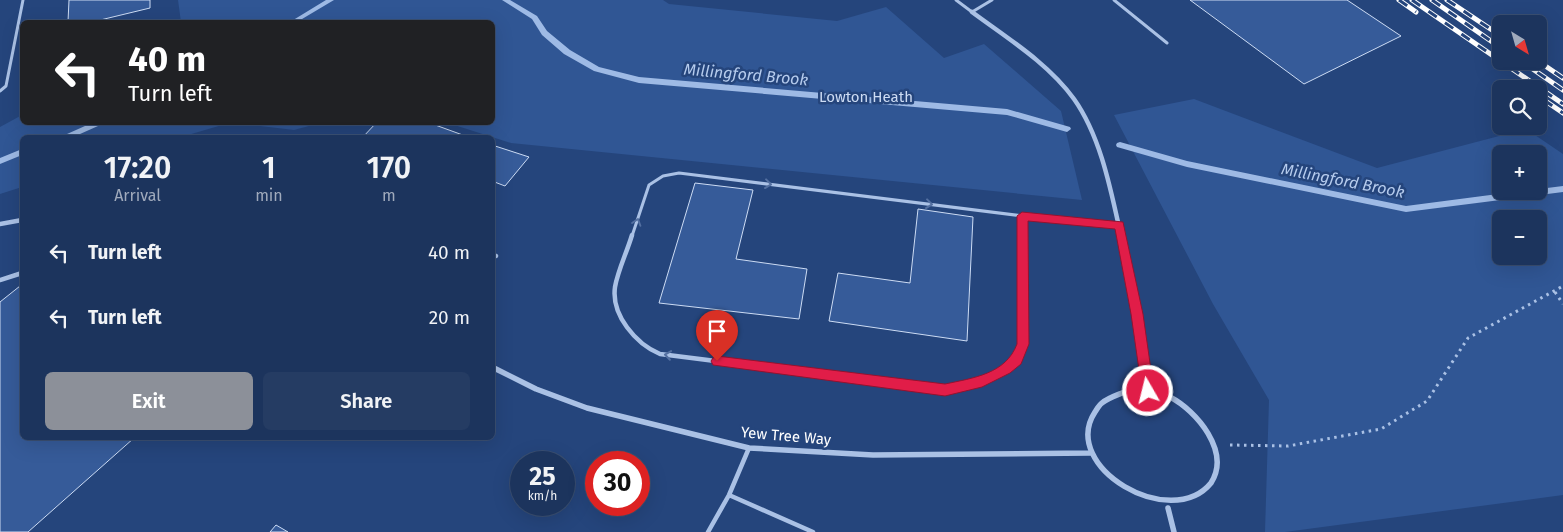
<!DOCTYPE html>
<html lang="en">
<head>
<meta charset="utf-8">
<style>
	body { margin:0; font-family:"Fira Sans",sans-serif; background:#253c63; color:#f1f3f6; height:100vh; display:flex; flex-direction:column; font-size:19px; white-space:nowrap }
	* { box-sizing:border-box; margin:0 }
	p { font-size:16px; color:#a0aabc }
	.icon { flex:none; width:28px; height:28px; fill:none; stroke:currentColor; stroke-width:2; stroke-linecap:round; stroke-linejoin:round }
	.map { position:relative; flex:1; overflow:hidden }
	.details { position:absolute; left:20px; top:135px; width:475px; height:305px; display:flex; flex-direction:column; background:#1c345d; border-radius:8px; box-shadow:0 5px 20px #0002,0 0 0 1px #3a4f72 }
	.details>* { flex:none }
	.top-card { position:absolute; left:20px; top:20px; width:475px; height:105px; border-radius:8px; box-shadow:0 5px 20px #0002,0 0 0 1px #3a4f72; background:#202124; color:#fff; overflow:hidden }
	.needle { width:32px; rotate:143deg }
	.tools { position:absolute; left:1492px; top:15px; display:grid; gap:10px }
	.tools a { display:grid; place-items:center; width:55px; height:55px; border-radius:8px; background:#1c345d; box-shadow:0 5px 20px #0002,0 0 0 1px #3a4f72; font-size:25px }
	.speed { position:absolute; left:510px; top:451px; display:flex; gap:10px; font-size:25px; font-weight:700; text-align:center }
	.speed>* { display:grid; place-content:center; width:65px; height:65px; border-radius:50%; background:#1c345d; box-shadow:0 5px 20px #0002,0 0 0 1px #3a4f72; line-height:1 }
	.speed small { font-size:12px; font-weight:400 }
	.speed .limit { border:8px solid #d22; background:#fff; color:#111 }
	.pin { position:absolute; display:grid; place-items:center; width:42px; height:42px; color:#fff; margin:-51px -21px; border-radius:50% 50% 50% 0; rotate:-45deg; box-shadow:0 0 5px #0007 }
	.pin .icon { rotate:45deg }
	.me { position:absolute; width:55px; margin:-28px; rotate:352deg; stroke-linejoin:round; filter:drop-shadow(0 0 4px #0008) }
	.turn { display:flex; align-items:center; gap:18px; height:105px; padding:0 25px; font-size:22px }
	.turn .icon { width:65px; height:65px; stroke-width:2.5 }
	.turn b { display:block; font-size:35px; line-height:42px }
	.eta { display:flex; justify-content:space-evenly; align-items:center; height:85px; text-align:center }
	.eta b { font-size:30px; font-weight:600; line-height:35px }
	.primary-button { display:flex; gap:10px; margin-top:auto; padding:10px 25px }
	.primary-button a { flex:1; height:58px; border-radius:8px; background:#8c9099; color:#fff; font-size:20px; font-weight:600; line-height:58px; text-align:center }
	.primary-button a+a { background:#253c63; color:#f1f3f6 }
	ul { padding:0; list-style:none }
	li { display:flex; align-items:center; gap:15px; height:65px; padding:0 25px }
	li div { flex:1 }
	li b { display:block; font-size:19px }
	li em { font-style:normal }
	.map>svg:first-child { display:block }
	.green { fill:#305694; fill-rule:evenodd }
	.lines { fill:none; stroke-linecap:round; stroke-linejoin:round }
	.stream { fill:#9ebae5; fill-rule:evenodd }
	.building { fill:#365b99; stroke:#cddcf4 }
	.path { stroke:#aac1e5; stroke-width:3; stroke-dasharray:2.5 4.5; stroke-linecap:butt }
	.service-far1 { stroke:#aac1e5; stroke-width:3 }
	.service { stroke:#aac1e5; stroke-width:4.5 }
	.minor-far1 { stroke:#aac1e5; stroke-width:4.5 }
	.minor { stroke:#aac1e5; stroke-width:5.5 }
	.rail-casing { stroke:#fff; stroke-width:5 }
	.rail { stroke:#25457c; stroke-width:3; stroke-dasharray:10; stroke-linecap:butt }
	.oneway { stroke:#5470a1 }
	.route { fill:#e11d48; stroke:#92132f }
	.labels { text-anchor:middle; stroke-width:5; stroke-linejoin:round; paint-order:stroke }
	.park-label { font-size:15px; fill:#cddcf4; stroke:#25457c }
	.street-label { font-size:15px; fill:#fff; stroke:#25457c }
	.water-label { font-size:16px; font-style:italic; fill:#b5cbed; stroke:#25457c }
</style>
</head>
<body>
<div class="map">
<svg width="1563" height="532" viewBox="0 0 1563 532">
	<rect width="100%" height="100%" fill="#25457c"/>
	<path class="green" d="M178,0H663L669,4L837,21L886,7L944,58L984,44L1061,111L1082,200L511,143L448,123L492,122V22H181Z
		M1194,99L1377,168L1526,129L1563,154V495L1285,532H1265L1269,400L1213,304L1114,115ZM1501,154H1539V191H1501ZM1501,219H1539V256H1501Z
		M22,115V122L229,123L181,137L22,138V187L0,194V127Z
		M236,123H320L294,130Z"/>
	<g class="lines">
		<path class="stream" d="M326,0H334L297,22H290Z
			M502,0H510L537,16L547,31L570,50L599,67L639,77L1007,109L1070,127L1071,129L1067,132L1007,115L639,83L594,71L564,54L542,35L532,19Z
			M94,122H107L71,138H58Z
			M1120,142L1187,161L1406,206L1521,191H1539V189L1563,186V192L1406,212L1187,167L1117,147L1116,145L1117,143Z
			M22,149V155L0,164V158Z"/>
	</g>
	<path class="building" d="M69,0H150V8L92,22H68Z
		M1190,0H1347L1401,36L1304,84Z
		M377,122H427L471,138H362Z
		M492,145L529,157L505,186L492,181Z
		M695,183L753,190L736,259L807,269L799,319L659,303Z
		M918,209L973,217L967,341L829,321L838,273L910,283Z
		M20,286L22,287V438H134L28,532H0V302Z
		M276,525L288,532H270Z"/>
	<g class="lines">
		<path class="path" d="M1555,292L1563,304
			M1230,445L1288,446L1381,429L1427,401L1468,338L1563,286"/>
		<path class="service-far1" d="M956,0L972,12L992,0
			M1114,0L1167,43
			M0,91L6,86L23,0
			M1023,216L1119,226
			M1023,216V236
			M632,236L649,185L663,176L679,173L1023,216"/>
		<path class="service" d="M632,235C627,252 618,270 615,287C611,315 636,344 660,354L945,390L980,382L1002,371L1019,355L1023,344V235
			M492,255L496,256
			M0,280L22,273
			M729,495L813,532
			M708,532L729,495L749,448"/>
		<path class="minor-far1" d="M972,12C1007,38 1048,63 1074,99C1101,137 1111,191 1121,236
			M0,224L22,220"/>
		<path class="minor" d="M1121,235L1136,310L1148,391
			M492,367L536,389L587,408L749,448L873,455L1090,453
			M1129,390C1143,390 1158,391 1170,397C1197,411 1231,452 1211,483C1171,532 1059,467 1095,412C1097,409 1099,405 1102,403C1109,397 1121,394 1129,390Z
			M1168,508L1174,532"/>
		<g class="rail-casing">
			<path id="rail" d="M1399,0L1416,12
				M1412,0L1563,104
				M1432,0L1501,48
				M1447,0L1501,36
				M1521,61L1563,90
				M1538,61L1563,78
				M1544,100L1563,113"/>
		</g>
		<use href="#rail" class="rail"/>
	</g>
	<defs><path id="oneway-chevron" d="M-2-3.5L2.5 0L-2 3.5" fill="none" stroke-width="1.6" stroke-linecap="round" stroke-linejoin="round" transform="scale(1.25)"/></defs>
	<g class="oneway">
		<use href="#oneway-chevron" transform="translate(768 184) rotate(7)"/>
		<use href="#oneway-chevron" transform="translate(929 204) rotate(7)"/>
		<use href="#oneway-chevron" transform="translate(637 222) rotate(-72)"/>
		<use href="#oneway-chevron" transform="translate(668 355) rotate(-172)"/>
	</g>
	<path class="route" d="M1022,212L1123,222L1143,314L1154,391L1152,395L1148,396L1144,395L1142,391L1131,314L1115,229L1028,221L1029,344L1021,364L1010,373L982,387L945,396L713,365L711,361L713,358L717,356L945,384C973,378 1006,374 1017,344V216Z"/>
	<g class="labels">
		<g class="park-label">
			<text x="866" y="102">Lowton Heath</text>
		</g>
		<g class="street-label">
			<text transform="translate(786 436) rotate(5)" y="5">Yew Tree Way</text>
		</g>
		<g class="water-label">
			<text transform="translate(746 74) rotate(5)" y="6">Millingford Brook</text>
			<text transform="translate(1343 180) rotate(11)" y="6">Millingford Brook</text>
		</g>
	</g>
</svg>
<div class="tools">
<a><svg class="needle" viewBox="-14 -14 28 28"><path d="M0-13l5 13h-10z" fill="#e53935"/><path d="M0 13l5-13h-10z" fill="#a0aabc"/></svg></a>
<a><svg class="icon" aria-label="search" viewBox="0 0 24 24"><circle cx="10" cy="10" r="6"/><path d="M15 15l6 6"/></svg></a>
<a>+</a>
<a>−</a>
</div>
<div class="speed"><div>25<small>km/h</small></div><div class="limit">30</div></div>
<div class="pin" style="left:717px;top:361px;background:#d93025"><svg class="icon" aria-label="arrive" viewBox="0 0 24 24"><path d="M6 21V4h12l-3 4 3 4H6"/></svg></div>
<svg class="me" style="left:1148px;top:391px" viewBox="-20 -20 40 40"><circle r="17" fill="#e11d48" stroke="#fff" stroke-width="3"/><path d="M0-11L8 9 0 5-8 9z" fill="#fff"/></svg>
<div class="top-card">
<div class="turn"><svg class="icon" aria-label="left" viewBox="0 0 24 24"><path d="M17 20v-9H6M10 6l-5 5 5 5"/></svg><div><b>40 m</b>Turn left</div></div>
</div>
<section class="details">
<div class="eta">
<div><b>17:20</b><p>Arrival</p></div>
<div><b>1</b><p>min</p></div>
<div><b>170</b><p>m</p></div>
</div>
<ul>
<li><svg class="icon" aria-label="left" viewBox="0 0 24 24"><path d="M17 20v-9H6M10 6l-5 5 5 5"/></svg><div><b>Turn left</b></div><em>40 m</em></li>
<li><svg class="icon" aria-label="left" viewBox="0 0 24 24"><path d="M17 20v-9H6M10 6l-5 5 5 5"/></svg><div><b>Turn left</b></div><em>20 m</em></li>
</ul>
<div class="primary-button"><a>Exit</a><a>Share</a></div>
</section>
</div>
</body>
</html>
